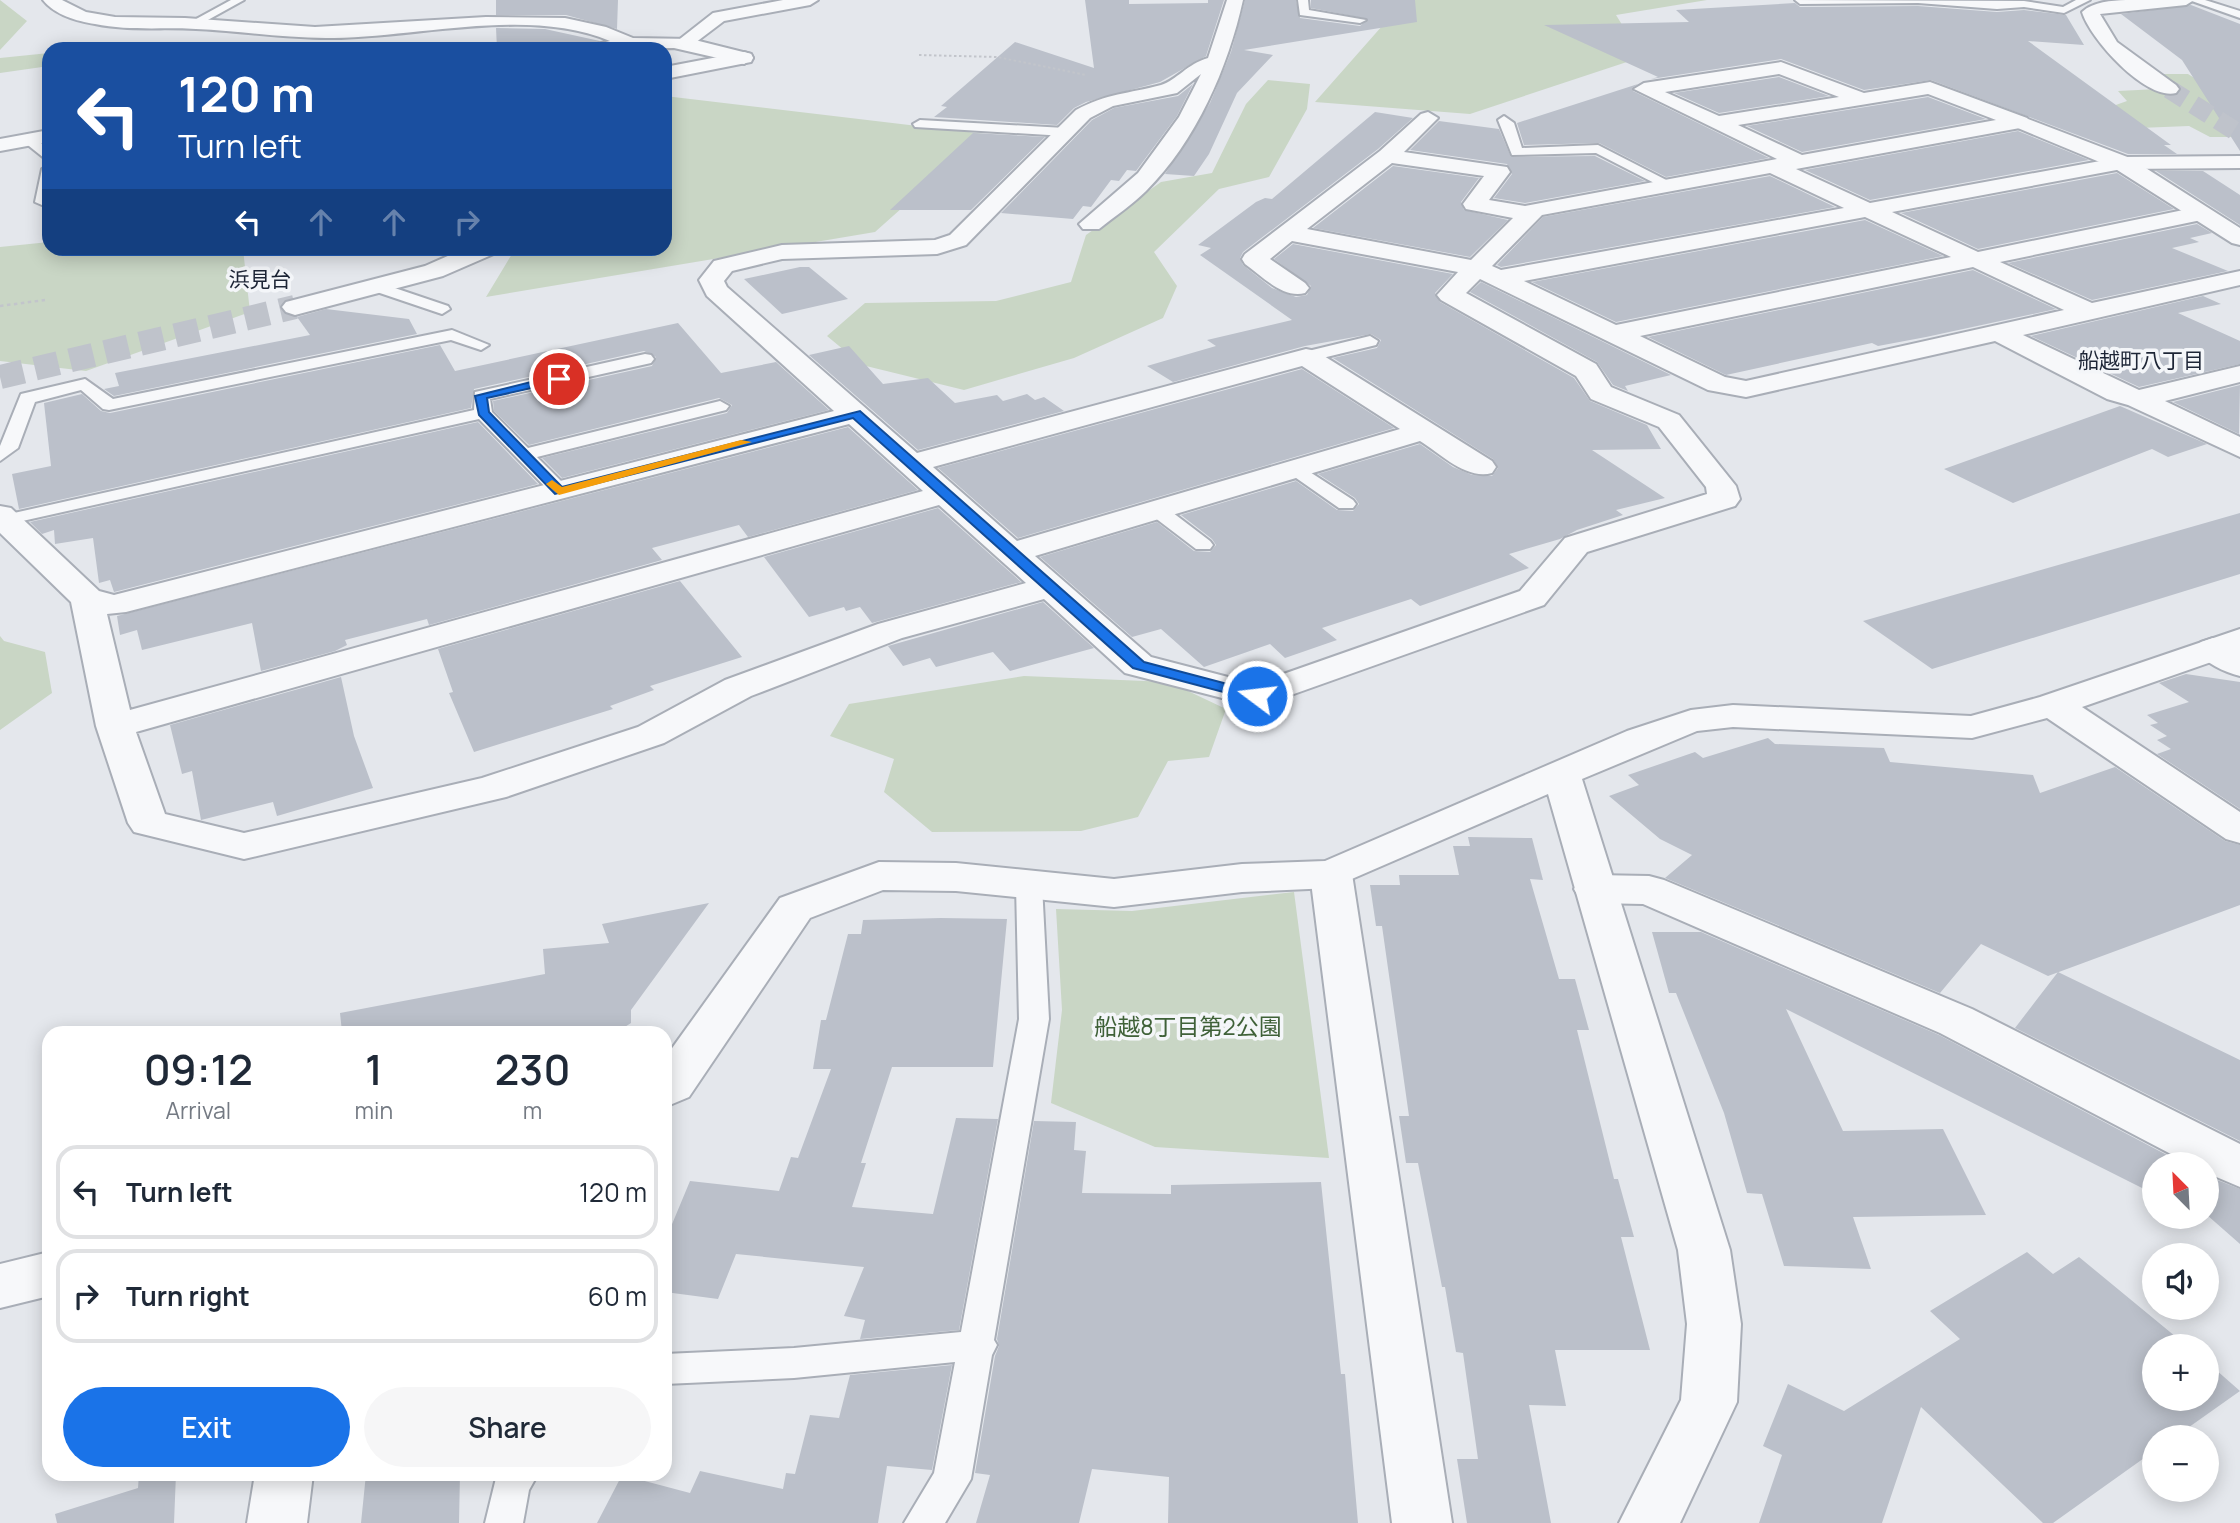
<!DOCTYPE html>
<html lang="en">
<head>
<meta charset="utf-8">
<style>
	body { margin:0; font-family:Manrope,"Noto Sans JP",sans-serif; background:#f6f6f7; color:#1f2937; height:100vh; display:flex; flex-direction:column; font-size:26px; white-space:nowrap }
	* { box-sizing:border-box; margin:0 }
	p { font-size:23px; color:#747a83 }
	.icon { flex:none; width:38px; height:38px; fill:none; stroke:currentColor; stroke-width:2; stroke-linecap:round; stroke-linejoin:round }
	.map { position:relative; flex:1; overflow:hidden }
	.panel { position:absolute; left:42px; top:1026px; width:630px; height:455px; display:flex; flex-direction:column; background:#fff; border-radius:21px; box-shadow:0 4px 18px #0003 }
	.panel>* { flex:none }
	.top-card { position:absolute; left:42px; top:42px; width:630px; height:214px; border-radius:21px; box-shadow:0 4px 18px #0003; background:#1a4fa0; color:#fff; overflow:hidden }
	.needle { width:46px; rotate:336deg }
	.controls { position:absolute; left:2142px; top:1152px; display:grid; gap:14px }
	.controls a { display:grid; place-items:center; width:77px; height:77px; border-radius:50%; background:#fff; box-shadow:0 4px 18px #0003; font-size:35px }
	.pin { position:absolute; display:grid; place-items:center; width:60px; height:60px; color:#fff; margin:-30px; border:4px solid #fff; border-radius:50%; box-shadow:0 2px 7px #0007 }
	.me { position:absolute; width:77px; margin:-38px; rotate:285deg; stroke-linejoin:round; filter:drop-shadow(0 0 5px #0008) }
	.turn { display:flex; align-items:center; gap:24px; height:147px; padding:0 21px; font-size:32px }
	.turn .icon { width:91px; height:91px; stroke-width:2.5 }
	.turn b { display:block; font-size:49px; line-height:60px }
	.lanes { display:flex; align-items:center; height:66px; padding:0 21px; background:#0003; justify-content:center; gap:35px; direction:ltr }
	.lanes .off { opacity:.35 }
	.eta { display:flex; justify-content:space-evenly; align-items:center; height:119px; text-align:center }
	.eta b { font-size:42px; font-weight:600; line-height:49px }
	.cta { display:flex; gap:14px; margin-top:auto; padding:14px 21px }
	.cta a { flex:1; height:80px; border-radius:42px; background:#1a73e8; color:#fff; font-size:28px; font-weight:600; line-height:80px; text-align:center }
	.cta a+a { background:#f6f6f7; color:#1f2937 }
	ul { padding:0; list-style:none }
	li { display:flex; align-items:center; gap:21px; height:94px; margin:0 14px 10px; padding:0 7px; border:4px solid #e0e1e3; border-radius:21px }
	li div { flex:1 }
	li b { display:block; font-size:26px }
	li em { font-style:normal }
	.map>svg:first-child { display:block }
	.green { fill:#c9d6c5 }
	.building { fill:#bbc0ca }
	.lines { fill:none; stroke-linecap:round; stroke-linejoin:round }
	.minor-tunnel { stroke:#bfc3cb; stroke-width:19; stroke-dasharray:19 10; stroke-linecap:butt }
	.tertiary-tunnel { stroke:#bfc3cb; stroke-width:24; stroke-dasharray:24 12; stroke-linecap:butt }
	.service-casing { stroke:#a9aeb7; stroke-width:4 }
	.minor-casing { stroke:#a9aeb7; stroke-width:4 }
	.tertiary-casing { stroke:#a9aeb7; stroke-width:4 }
	.path-far1 { stroke:#c2c5cb; stroke-width:2; stroke-dasharray:2.5 2.5; stroke-linecap:butt }
	.path { stroke:#c2c5cb; stroke-width:2.5; stroke-dasharray:3.5 3.5; stroke-linecap:butt }
	.service { fill:#f7f8fa; fill-rule:evenodd }
	.minor { fill:#f7f8fa; fill-rule:evenodd }
	.tertiary { fill:#f7f8fa; fill-rule:evenodd }
	.route { fill:#1a73e8; stroke:#114b97; stroke-width:2 }
	.slow { fill:#f59e0b }
	.labels { text-anchor:middle; stroke-width:7; stroke-linejoin:round; paint-order:stroke }
	.far-quarter-label { font-size:21px; fill:#1d2536; stroke:#f4f6f9 }
	.far-neighbourhood-label { font-size:21px; fill:#1d2536; stroke:#f4f6f9 }
	.park-label { font-size:23px; fill:#3f6138; stroke:#f4f6f9 }
</style>
</head>
<body>
<div class="map">
<svg width="2240" height="1523" viewBox="0 0 2240 1523">
	<rect width="100%" height="100%" fill="#e4e7ec"/>
	<path class="green" d="M0,0L27,21L0,50Z
		M1405,0H1707L1616,15L1642,57L1470,114L1315,102Z
		M49,53V66L0,73V58Z
		M2160,74H2188L2215,91L2240,137H2210L2189,126L2139,128L2113,106L2127,101L2118,91L2178,88Z
		M1268,80L1310,84L1307,109L1269,177L1219,189L1154,252L1177,286L1163,318L1074,358L964,390L862,365L827,336L865,303L996,301L1071,282L1086,235L1161,182L1212,173L1246,104Z
		M665,96L985,134L875,232L486,297L515,249L665,248Z
		M49,242V248L243,249L250,312L86,371L0,361V247Z
		M0,636L4,641L45,652L52,693L0,730Z
		M1024,676L1169,682L1226,709L1209,757L1168,761L1138,817L1081,831L932,832L884,792L894,759L830,736L849,704Z
		M1294,892L1329,1158L1155,1147L1051,1103L1062,1010L1056,909L1132,911Z"/>
	<path class="building" d="M496,0H618L617,29L566,15H496Z
		M1085,0H1129V4L1208,3V0H1224L1206,56L1160,82L1086,102L1074,108L1057,125L934,117L947,107L941,106L1015,42L1094,68Z
		M1245,0H1296L1300,18L1360,26L1368,19L1311,8V0H1415L1417,22L1244,50L1273,55L1237,93L1209,154L1194,176L1165,174L1210,103L1231,52Z
		M1795,3L1800,7L1918,6L1997,12L2024,10L2066,15L2084,45L2028,41L2171,145H2164L2177,154H2128L1931,80L1864,90L1781,59L1651,79L1658,77L1544,25L1689,22L1676,10Z
		M2191,5L2240,24V151L2182,60L2121,14Z
		M496,28L545,29L600,41L593,49H497Z
		M1779,77L1829,96L1719,113L1674,93Z
		M1193,84L1177,116L1136,171L1127,170L1119,181L1111,180L1091,207L1083,206L1073,219L1001,213L1092,120L1114,108L1178,96Z
		M1638,84L1632,88L1633,91L1769,158L1666,177L1599,143L1524,145L1517,123Z
		M1928,97L1986,119L1802,152L1747,126Z
		M1375,112L1413,118L1378,149L1243,252L1240,258L1243,265L1272,288L1296,297L1307,295L1311,286L1274,259L1293,244L1453,274L1435,293L1440,302L1574,378L1590,401L1647,425L1661,449L1592,450L1665,498L1616,510L1623,515L1577,530L1560,539L1509,554L1529,568L1420,606L1411,599L1322,628L1337,640L1285,658L1270,644L1204,667L1161,629L1132,637L1040,557L1157,522L1194,551L1210,552L1216,545L1212,539L1181,515L1296,481L1337,510L1353,511L1359,504L1355,498L1318,474L1420,444L1453,467L1472,475L1492,476L1498,468L1493,459L1333,358L1377,348L1381,340L1371,334L1305,346L1173,382L1147,366L1216,346L1207,340L1292,320L1200,255L1211,248L1198,245L1256,202L1265,198L1272,199Z
		M1439,121L1499,129L1511,157L1595,156L1645,181L1525,203L1494,198L1512,174L1507,164L1410,150Z
		M2018,131L2089,160L1870,200L1805,170Z
		M973,133L1045,137L971,210H890Z
		M1393,166L1479,178L1461,202L1464,210L1508,220L1470,257L1313,228Z
		M2156,171H2203L2240,195V225Z
		M2117,173L2174,209L1978,249L1901,213Z
		M1770,176L1835,207L1501,267L1497,265L1543,217Z
		M1865,220L1943,256L1616,322L1532,282Z
		M2197,224L2212,233L2190,238L2199,242L2172,248L2228,271L2092,300L2008,263Z
		M800,267H809L848,299L782,314L744,279Z
		M1973,270L2056,309L1926,337L1878,346L1872,343L1726,375L1648,337Z
		M1481,282L1671,375L1625,386L1628,391L1613,385L1597,362L1470,292Z
		M2203,296L2221,304L2178,313L2240,341V364L2139,387L2031,336Z
		M326,309L409,319L417,334L114,396L104,389L119,386L115,373L310,335L297,317Z
		M678,323L721,373L776,362L829,410L562,478L542,458L727,413L732,405L719,398L529,445L494,411L493,401L652,366L656,357L644,351L474,389L471,408L19,509L12,474L51,466L44,403L82,394L101,411L110,413L440,345L455,371Z
		M849,346L883,384L928,378L955,403L997,395L1003,401L1027,394L1035,400L1044,397L1064,411L918,450L809,355Z
		M1302,369L1394,428L1018,538L938,468Z
		M2240,385L2239,434L2173,402Z
		M2120,406L2207,444L2168,457L2152,449L2013,503L1944,469Z
		M478,422L538,484L114,592L110,580L99,583L93,538L55,544L54,530L42,534L30,522Z
		M848,427L918,490L748,537L739,525L652,548L662,560L429,625L427,619L345,640L347,645L335,651L261,671L252,623L142,650L137,630L120,635L117,616Z
		M938,508L1021,582L872,623L860,607L846,611L844,607L809,617L764,557Z
		M2240,513V574L1932,669L1863,621Z
		M680,581L742,657L650,686L654,690L610,706L613,709L474,752L449,693L453,692L438,649Z
		M1043,602L1094,648L1010,671L993,652L936,667L930,658L903,666L888,646Z
		M2186,674L2240,682V809L2157,754L2171,749L2157,740L2167,736L2150,725L2158,723L2147,715L2189,702L2159,683Z
		M341,677L354,736L373,788L277,816L273,802L201,820L192,771L182,774L170,725Z
		M1768,738L1775,744L1884,748L1890,762L2033,775L2040,793L2115,767L2225,841L2240,845V905L2048,976L1981,944L1940,993L1665,878L1692,855L1660,839L1609,796L1639,785L1628,775L1695,752L1703,758Z
		M1468,837L1532,838L1543,880L1530,879L1559,979H1575L1589,1030H1577L1614,1179H1618L1634,1237H1621L1650,1350H1555L1566,1406L1529,1405L1551,1523H1467L1457,1459H1478L1463,1353L1456,1352L1445,1287H1442L1418,1163H1406L1399,1116H1409L1382,926H1376L1370,885H1400L1399,875H1459L1453,846H1470Z
		M709,903L631,1010V1023L617,1032H342L340,1013L545,974L543,949L609,943L602,924Z
		M941,918L1007,919L993,1067H892L861,1163H866L852,1207L933,1214L956,1118L998,1119L959,1330L860,1339L865,1320L844,1316L864,1267L736,1254L718,1299L665,1292V1241L690,1181L779,1191L791,1157L798,1158L831,1069H813L821,1020H826L848,934H861L863,920Z
		M1652,932H1701L1939,1035L2184,1164H2154V1194L1786,1009L1843,1131L1943,1129L1986,1215L1853,1217L1871,1269L1784,1266L1762,1194L1747,1193L1724,1113L1676,993H1669Z
		M2058,972L2240,1060V1141L2015,1028Z
		M1034,1121L1076,1122L1074,1150L1086,1151L1082,1193L1171,1194V1185L1321,1182L1341,1374H1345L1358,1523H1168L1169,1477L1092,1469L1079,1523H976L990,1475L975,1473L995,1356L999,1346L997,1339Z
		M2207,1176L2240,1189V1244L2207,1215Z
		M2027,1252L2053,1274L2079,1257L2187,1346H2154V1398H2207V1362L2240,1391L2175,1437H2154V1451L2053,1523H2043L1921,1407L1882,1523H1759L1782,1455L1763,1446L1788,1384L1844,1411L1960,1339L1930,1311Z
		M952,1365L932,1470L887,1466L878,1523H597L622,1475L690,1493L700,1471L783,1489L786,1473L795,1474L810,1415L839,1418L850,1375Z
		M139,1474H176L174,1523H57L55,1514L138,1488Z
		M366,1474H460L459,1523H361Z"/>
	<g class="lines">
		<path class="minor-tunnel" d="M2169,89L2240,134"/>
		<path class="tertiary-tunnel" d="M0,377L295,307"/>
		<g class="service-casing">
			<path id="service" d="M231,0H244L197,26L187,24Z
				M1298,0H1308L1309,10L1366,20L1360,23L1300,15Z
				M1795,0L2024,1L2063,7L2076,0H2090L2064,13L2024,7L1997,9L1918,3L1800,4Z
				M2189,0H2205L2240,11V18Z
				M1504,116L1514,123L1522,148L1598,145L1676,185L1664,188L1596,153L1512,155L1498,120Z
				M920,120L1065,128L1072,132L1065,136L915,127L913,124Z
				M24,136H34L49,151V162L24,142Z
				M49,165V208L35,202L42,169Z
				M377,282L448,306L450,309L442,314L371,290V284Z
				M452,330L489,345L481,350L451,340L109,410L103,409L81,390L35,402L18,448L0,461V446L21,394L85,379L113,399Z
				M1370,336L1378,341L1376,345L1306,362L1297,357L1300,353Z
				M645,354L651,355L654,359L651,363L490,399L492,412L528,448L720,401L729,406L726,410L537,457L567,487L570,491L567,495H553L479,419L0,526V516L5,515L474,410L475,392Z
				M1296,463L1353,500L1356,504L1353,508H1339L1289,473L1286,469Z
				M1157,504L1164,506L1210,541L1213,545L1210,549H1196L1150,514L1147,510Z
				M1029,876L1038,879L1042,885L1049,1019L994,1340L997,1345L992,1355L971,1479L945,1523H904L934,1473L955,1362L794,1378L665,1384V1354L794,1348L961,1332L1019,1019L1016,885L1020,879Z
				M497,1474H538L529,1490L523,1523H485Z"/>
		</g>
		<g class="minor-casing">
			<path id="minor" d="M783,0H818L810,5L724,21L691,46H679L676,42L713,13Z
				M1227,0H1243C1228,68 1196,141 1146,191C1132,205 1115,216 1099,229H1083L1079,224L1138,173L1179,117L1201,74L1177,93L1113,106L1090,118L966,245L937,254L782,259L732,271L724,281L727,287L917,453L1306,349L1316,351L1492,461L1496,467L1492,473C1466,480 1441,454 1420,441L1035,556L1151,657L1255,684L1520,591L1565,538L1707,494L1706,487L1659,427L1591,399L1576,376L1441,300L1437,295L1458,272L1292,241L1270,259L1305,283L1309,288L1305,293C1283,299 1262,276 1245,264L1242,259L1245,254L1380,151L1421,114L1428,112L1438,118L1404,152L1507,167L1510,172L1489,200L1525,206L1777,159L1634,89L1644,83L1781,62L1864,93L1930,82L2027,118L2030,122L2020,128L1796,169L1870,203L2122,157L2240,156V168L2122,169L1892,212L1978,252L2198,207L2206,209L2210,214L2206,219L2000,262L2092,303L2240,271V285L2023,335L2139,390L2240,366V382L2165,401L2240,437V457L2128,405L2107,399L1995,341L1746,397L1708,390L1480,279L1466,293L1596,364L1611,387L1679,415L1736,486L1740,499L1735,506L1587,552L1544,605L1257,707L1125,673L1044,599L902,638L751,696L664,743L506,797L244,859L134,832L128,823L96,726L71,602L0,533V506L11,508L99,591L114,595L834,411L707,296L699,280L714,261L782,245L935,240L950,235L1076,110C1107,93 1128,94 1161,85C1177,80 1187,64 1208,58ZM1779,74L1839,97L1719,116L1665,92ZM1928,94L1996,120L1802,155L1738,125ZM1392,163L1484,176L1463,204L1466,209L1513,218L1471,260L1307,229ZM1770,173L1844,208L1501,270L1492,266L1542,215ZM1865,217L1951,257L1616,325L1524,281ZM1973,267L2064,310L1746,381L1725,377L1640,336ZM1302,366L1400,429L1017,541L933,467ZM849,424L923,491L130,710L107,614L126,612ZM939,505L1026,583L878,624L725,680L638,727L482,778L244,833L165,814L136,732Z
				M2126,0H2194L2186,5L2100,14L2117,42L2176,85L2179,89L2176,93C2146,101 2090,39 2082,12C2094,1 2111,1 2126,0Z
				M744,52L751,54L753,58L751,62L665,79V67Z
				M49,130V142L0,151V139Z
				M2213,638L2240,650V676C2224,672 2205,663 2195,649L2201,642Z
				M1331,860L1346,864L1352,874L1452,1523H1392L1310,874L1316,864Z
				M1595,875L1649,876L1664,880L1972,1009L2240,1144V1187L2207,1173V1164H2190L1940,1033L1643,904L1595,903L1580,899L1574,889L1580,879Z"/>
		</g>
		<g class="tertiary-casing">
			<path id="tertiary" d="M43,0H62L86,12L115,17L185,18L315,27L486,17L565,18L606,27L633,38L691,39L751,54L753,58L744,64L674,48L595,49L597,44L610,41C529,7 420,37 334,38C288,39 242,31 196,29C162,27 128,31 95,24C76,21 55,15 43,0Z
				M2020,116L2130,158L2240,228V245L2232,243L2114,168L2013,126L2010,122Z
				M466,248H500L496,253L443,276L295,315L286,312L282,307L286,302L425,266Z
				M2240,629V652L2082,707L2240,812V843L2226,839L2047,718L1972,738L1733,727L1697,731L1582,779L1730,1250L1741,1324L1737,1402L1680,1523H1619L1681,1400L1687,1324L1678,1250L1548,794L1331,888L1242,892L1114,907L956,891L883,890L810,918L689,1097L665,1107V1058L780,898L879,862L956,863L1114,879L1242,864L1325,861L1627,731L1691,710L1733,705L1971,716L2040,697Z
				M49,1252V1296L0,1308V1264Z
				M255,1474H313L307,1523H247Z"/>
		</g>
		<path class="path-far1" d="M919,55L997,57L1086,75"/>
		<path class="path" d="M0,306L45,300"/>
		<use href="#service" class="service"/>
		<use href="#minor" class="minor"/>
		<use href="#tertiary" class="tertiary"/>
	</g>
	<path class="route" d="M559,375L563,376V381L487,398L489,412L562,487L860,411L1144,662L1262,693L1264,696L1257,701L1133,668L853,418L555,494L479,415L475,396Z"/>
	<path class="slow" d="M741,440L752,442L559,495L546,484L552,480L562,487Z"/>
	<g class="labels">
		<g class="far-quarter-label">
			<text x="260" y="287">浜見台</text>
		</g>
		<g class="far-neighbourhood-label">
			<text x="2141" y="368">船越町八丁目</text>
		</g>
		<g class="park-label">
			<text x="1188" y="1035">船越8丁目第2公園</text>
		</g>
	</g>
</svg>
<div class="controls">
<a><svg class="needle" viewBox="-14 -14 28 28"><path d="M0-13l5 13h-10z" fill="#e53935"/><path d="M0 13l5-13h-10z" fill="#747a83"/></svg></a>
<a><svg class="icon" aria-label="sound" viewBox="0 0 24 24"><path d="M4 9h4l5-4v14l-5-4H4zM17 9q2 3 0 6"/></svg></a>
<a>+</a>
<a>−</a>
</div>
<div class="pin" style="left:559px;top:379px;background:#d93025"><svg class="icon" aria-label="arrive" viewBox="0 0 24 24"><path d="M6 21V4h12l-3 4 3 4H6"/></svg></div>
<svg class="me" style="left:1257px;top:696px" viewBox="-20 -20 40 40"><circle r="17" fill="#1a73e8" stroke="#fff" stroke-width="3"/><path d="M0-11L8 9 0 5-8 9z" fill="#fff"/></svg>
<div class="top-card">
<div class="turn"><svg class="icon" aria-label="left" viewBox="0 0 24 24"><path d="M17 20v-9H6M10 6l-5 5 5 5"/></svg><div><b>120 m</b>Turn left</div></div>
<div class="lanes"><svg class="icon" aria-label="left" viewBox="0 0 24 24"><path d="M17 20v-9H6M10 6l-5 5 5 5"/></svg><svg class="icon off" aria-label="ahead" viewBox="0 0 24 24"><path d="M12 20V5M6 11l6-6 6 6"/></svg><svg class="icon off" aria-label="ahead" viewBox="0 0 24 24"><path d="M12 20V5M6 11l6-6 6 6"/></svg><svg class="icon off" aria-label="right" viewBox="0 0 24 24"><path d="M7 20v-9h11M14 6l5 5-5 5"/></svg></div>
</div>
<section class="panel">
<div class="eta">
<div><b>09:12</b><p>Arrival</p></div>
<div><b>1</b><p>min</p></div>
<div><b>230</b><p>m</p></div>
</div>
<ul>
<li><svg class="icon" aria-label="left" viewBox="0 0 24 24"><path d="M17 20v-9H6M10 6l-5 5 5 5"/></svg><div><b>Turn left</b></div><em>120 m</em></li>
<li><svg class="icon" aria-label="right" viewBox="0 0 24 24"><path d="M7 20v-9h11M14 6l5 5-5 5"/></svg><div><b>Turn right</b></div><em>60 m</em></li>
</ul>
<div class="cta"><a>Exit</a><a>Share</a></div>
</section>
</div>
</body>
</html>
